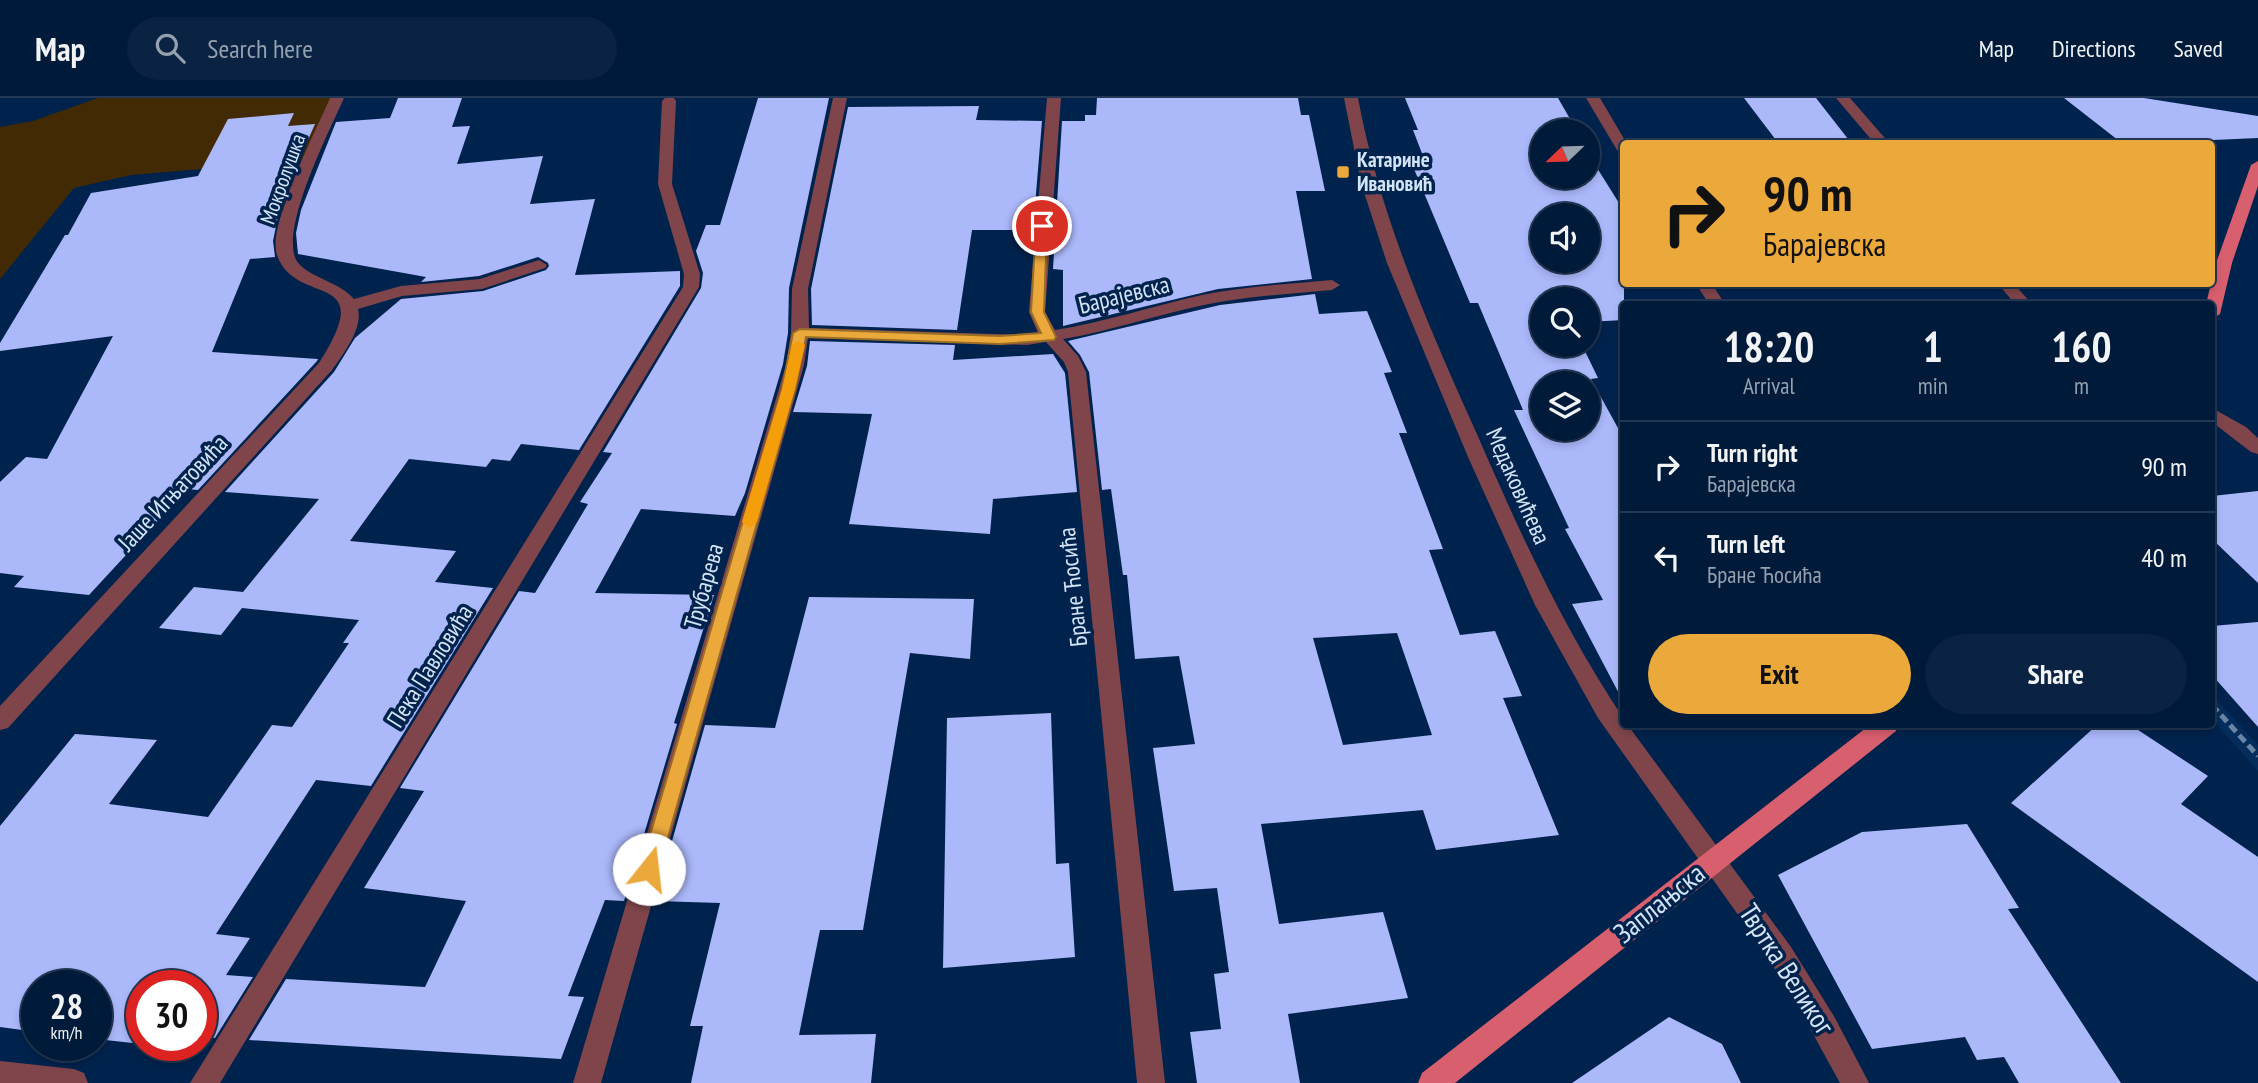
<!DOCTYPE html>
<html lang="en">
<head>
<meta charset="utf-8">
<style>
	body { margin:0; font-family:"PT Sans Narrow",sans-serif; background:#0a2342; color:#f1f3f6; height:100vh; display:flex; flex-direction:column; font-size:26px; white-space:nowrap }
	* { box-sizing:border-box; margin:0 }
	p { font-size:23px; color:#95a1af }
	.icon { flex:none; width:38px; height:38px; fill:none; stroke:currentColor; stroke-width:2; stroke-linecap:round; stroke-linejoin:round }
	.map { position:relative; flex:1; overflow:hidden }
	.panel { position:absolute; left:1620px; top:203px; width:595px; height:427px; display:flex; flex-direction:column; background:#001a3a; border-radius:7px; box-shadow:0 4px 10px #0003,0 0 0 2px #223854 }
	.panel>* { flex:none }
	.guide { position:absolute; left:1620px; top:42px; width:595px; height:147px; border-radius:7px; box-shadow:0 4px 10px #0003,0 0 0 2px #223854; background:#eca93b; color:#111; overflow:hidden }
	.needle { width:46px; rotate:247deg }
	.tools { position:absolute; left:1530px; top:21px; display:grid; gap:14px }
	.tools a { display:grid; place-items:center; width:70px; height:70px; border-radius:50%; background:#001a3a; box-shadow:0 4px 10px #0003,0 0 0 2px #223854; font-size:35px }
	.speed { position:absolute; left:21px; top:872px; display:flex; gap:14px; font-size:35px; font-weight:700; text-align:center }
	.speed>* { display:grid; place-content:center; width:91px; height:91px; border-radius:50%; background:#001a3a; box-shadow:0 4px 10px #0003,0 0 0 2px #223854; line-height:1 }
	.speed small { font-size:18px; font-weight:400 }
	.speed .limit { border:10px solid #d22; background:#fff; color:#111 }
	.pin { position:absolute; display:grid; place-items:center; width:60px; height:60px; color:#fff; margin:-30px; border:4px solid #fff; border-radius:50%; box-shadow:0 2px 7px #0007 }
	.me { position:absolute; width:77px; margin:-38px; rotate:16deg; stroke-linejoin:round; filter:drop-shadow(0 0 5px #0008) }
	.turn { display:flex; align-items:center; gap:24px; height:147px; padding:0 28px; font-size:32px }
	.turn .icon { width:91px; height:91px; stroke-width:2.5 }
	.turn b { display:block; font-size:49px; line-height:60px }
	.eta { display:flex; justify-content:space-evenly; align-items:center; height:119px; text-align:center }
	.eta b { font-size:42px; font-weight:800; line-height:49px }
	.cta { display:flex; gap:14px; margin-top:auto; padding:14px 28px }
	.cta a { flex:1; height:80px; border-radius:42px; background:#eca93b; color:#111; font-size:28px; font-weight:800; line-height:80px; text-align:center }
	.cta a+a { background:#0a2342; color:#f1f3f6 }
	ul { padding:0; list-style:none }
	li { display:flex; align-items:center; gap:21px; height:91px; padding:0 28px; border-top:2px solid #223854 }
	li div { flex:1 }
	li b { display:block; font-size:26px }
	li em { font-style:normal }
	header { display:flex; align-items:center; gap:42px; box-sizing:border-box; height:98px; padding:0 35px; background:#001a3a; border-bottom:2px solid #223854 }
	header strong { font-size:33px }
	nav { display:flex; gap:38px; margin-inline-start:auto; font-size:24px }
	.search { width:490px; height:63px; background:#0a2342; display:flex; align-items:center; gap:18px; box-sizing:border-box; padding:0 24px; border-radius:38px; color:#95a1af; font-size:26px }
	.map>svg:first-child { display:block }
	.built { fill:#042d5b }
	.green { fill:#422b04 }
	.building { fill:#abb8fa; fill-rule:evenodd }
	.lines { fill:none; stroke-linecap:round; stroke-linejoin:round }
	.path { stroke:#6a84a3; stroke-width:5; stroke-dasharray:9 4.5; stroke-linecap:butt }
	.minor { fill:#7f454a; fill-rule:evenodd }
	.major { fill:#d85f6e; fill-rule:evenodd }
	.route { fill:#eca93b; stroke:#996e26; stroke-width:2 }
	.slow { fill:#f59e0b }
	.poi-dot { fill:#eca93b; stroke:#00234d; stroke-width:2.5 }
	.labels { text-anchor:middle; stroke-width:7; stroke-linejoin:round; paint-order:stroke }
	.far-poi-label { font-size:21px; font-weight:bold; fill:#d4e4f8; stroke:#00234d; text-anchor:start }
	.far-street-label { font-size:21px; fill:#d4e4f8; stroke:#00234d }
	.street-label { font-size:24px; fill:#d4e4f8; stroke:#00234d }
	.near-street-label { font-size:28px; fill:#d4e4f8; stroke:#00234d }
</style>
</head>
<body>
<header>
<strong>Map</strong>
<div class="search"><svg class="icon" aria-label="search" viewBox="0 0 24 24"><circle cx="10" cy="10" r="6"/><path d="M15 15l6 6"/></svg>Search here</div>
<nav><a>Map</a><a>Directions</a><a>Saved</a></nav>
</header>
<div class="map">
<svg width="2258" height="985" viewBox="0 0 2258 985">
	<rect width="100%" height="100%" fill="#00234d"/>
	<path class="built" d="M2212,597L2258,647V673L2212,621Z"/>
	<path class="green" d="M98,0H336L311,62L131,77L74,90L0,181V29L33,23Z"/>
	<path class="building" d="M398,0H462L452,29L470,28L457,66L543,58L530,106L595,101L575,177L680,173V188L579,352L521,346L510,363L492,361L486,369L409,361L350,443L456,453L435,484L493,490L371,688L316,682L216,836L250,840L226,877L253,879L215,940L201,939V887H142V946L96,941V887H37V934L0,929V728L75,636L157,642L109,706L208,719L272,627L292,629L349,545H343L359,522L242,510L221,537L159,530L194,489L243,494L319,401L225,394L334,274L355,240L401,201L483,193L546,172L549,168L548,165L538,159L479,178L421,184L426,179L298,156L296,135L301,112L336,24L390,20Z
		M758,0H829L789,190L788,235L783,266L745,395L735,418L641,411L595,495L714,497L674,625L677,626L624,803L605,802L568,898L584,899L561,961L249,942L286,881L425,889L466,803L364,790L424,693L400,690L519,493L535,495L588,406L580,404L612,355L603,354L701,190L703,175L696,153L706,127H720Z
		M1097,0H1298L1301,17H1309L1325,93H1296L1312,181L1218,191L1063,228V172L1053,171L1062,23H1085V17H1096Z
		M1405,0H1558L1577,33H1542V79H1587V54L1624,113V222L1587,224V201H1542V247H1582L1598,280L1591,281L1624,341V605L1572,506L1603,502L1565,431L1569,430L1514,312H1523L1478,205H1470L1409,59L1423,58L1413,32H1418ZM1542,117H1587V163H1542ZM1542,285H1587V331H1542Z
		M1744,0H1816L1852,46H1779Z
		M2064,0H2144L2258,18V40L2123,46Z
		M979,8L976,22L1042,23L1033,132H972L957,232L812,227L811,191L848,9Z
		M294,15L288,28L315,26L292,78L277,123L273,143L275,159L250,161L212,254L318,261L317,263L198,392L187,391L89,497L14,489L24,478L0,475V384L26,359L47,361L113,238L0,253V245L65,137H68L91,95L198,78L228,21Z
		M1315,196L1319,216L1367,213L1392,274L1384,275L1407,335H1399L1443,451L1429,452L1460,537L1495,533L1522,598L1503,600L1559,737L1436,752L1423,712L1261,726L1279,826L1383,814L1408,900L1288,916L1300,985H1197L1190,934L1221,931L1214,876L1229,874L1217,790L1174,793L1153,650L1195,646L1179,558L1135,561L1127,477H1123L1111,391L1102,392L1089,274L1080,257L1068,243L1220,207ZM1397,535L1432,637L1343,647L1313,540Z
		M810,243L955,247L953,262L1053,256L1065,275L1077,394L993,401L990,436L849,426L872,316L793,314L807,268Z
		M2258,393V485L2212,441V398Z
		M809,499L974,501L970,561L910,555L863,832H820L799,937L876,936L871,985H691L703,928H690L720,805L655,803L705,627L775,630Z
		M2258,524V629L2212,577V528Z
		M1051,615L1056,766L1069,765L1075,859L943,870L947,620Z
		M2098,626H2129L2208,678L2181,706L2258,759V884L2011,705Z
		M1967,726L2019,810L2008,811L2121,985H2019L2004,959L1977,962L1965,939L1872,951L1778,777L1862,734Z
		M1669,919L1722,946L1741,985H1572Z"/>
	<g class="lines">
		<path class="path" d="M2212,607L2258,658"/>
		<path class="minor" d="M330,0H344C331,30 273,142 300,167C316,182 339,184 354,201L401,188L480,181L539,162L547,167L545,170L482,191L402,198L358,211C363,231 343,256 332,272L8,630L0,632V608L319,265C380,169 296,211 277,157C267,127 317,31 330,0Z
			M665,0H674L676,3L672,86L700,176L699,189L220,985H190L683,189L684,176L658,86L662,3Z
			M833,0H847L808,191L809,230L1027,237L1038,235L1029,214L1047,0H1061L1045,214L1055,232C1105,224 1153,208 1202,197C1245,188 1289,186 1332,182L1340,187L1332,192C1289,196 1246,198 1204,207C1156,217 1111,233 1063,241L1078,258L1086,274L1165,985H1137L1068,274L1064,264L1046,244L1027,247L808,240L804,267L601,985H573L786,267L791,235L792,191Z
			M1344,0H1358C1380,118 1427,225 1476,334C1519,433 1564,532 1624,621V626H1627L1791,849L1835,920L1869,985H1840L1795,903L1761,849L1598,620L1535,507L1468,359L1387,165L1361,85Z
			M1586,0H1600L1627,46H1624V56L1617,52Z
			M1836,0H1850L1890,46H1875Z
			M1696,186H1712L1725,206H1709Z
			M1998,186H2014L2032,206H2015Z
			M2212,310L2246,329L2258,340V356L2251,354L2212,324Z
			M0,963L74,971L84,975L88,985H0Z"/>
		<path class="major" d="M2258,63V88L2232,165L2220,216L2212,221V206H2206L2216,165L2251,67Z
			M1871,626H1899L1896,633L1455,985H1418L1422,975Z"/>
	</g>
	<path class="route" d="M1042,125L1047,128L1044,214L1056,239L1054,242L1000,246L806,239L795,291L659,771L656,777L649,780L642,777L640,771L782,291L793,235L800,231L1000,238L1041,235L1031,214L1036,128Z"/>
	<path class="slow" d="M798,243L805,247L795,291L757,424L750,430L742,424L782,291L792,247Z"/>
	<rect class="poi-dot" x="1336" y="67" width="14" height="14" rx="3.5"/>
	<g class="labels">
		<g class="far-poi-label">
			<text x="1357" y="69">Катарине<tspan x="1357" dy="24">Ивановић</tspan></text>
		</g>
		<g class="far-street-label">
			<text transform="translate(283 81) rotate(-70)" y="7">Мокролушка</text>
		</g>
		<g class="street-label">
			<text transform="translate(1124 197) rotate(-14)" y="8">Барајевска</text>
			<text transform="translate(1518 388) rotate(66)" y="8">Медаковићева</text>
			<text transform="translate(173 395) rotate(-47)" y="8">Јаше Игњатовића</text>
			<text transform="translate(704 488) rotate(-74)" y="8">Трубарева</text>
			<text transform="translate(1073 489) rotate(-96)" y="8">Бране Ћосића</text>
			<text transform="translate(430 568) rotate(-58)" y="8">Пека Павловића</text>
		</g>
		<g class="near-street-label">
			<text transform="translate(1659 805) rotate(-39)" y="10">Заплањска</text>
			<text transform="translate(1787 871) rotate(57)" y="10">Твртка Великог</text>
		</g>
	</g>
</svg>
<div class="tools">
<a><svg class="needle" viewBox="-14 -14 28 28"><path d="M0-13l5 13h-10z" fill="#e53935"/><path d="M0 13l5-13h-10z" fill="#95a1af"/></svg></a>
<a><svg class="icon" aria-label="sound" viewBox="0 0 24 24"><path d="M4 9h4l5-4v14l-5-4H4zM17 9q2 3 0 6"/></svg></a>
<a><svg class="icon" aria-label="search" viewBox="0 0 24 24"><circle cx="10" cy="10" r="6"/><path d="M15 15l6 6"/></svg></a>
<a><svg class="icon" aria-label="layers" viewBox="0 0 24 24"><path d="M12 4l9 5-9 5-9-5zM3 14l9 5 9-5"/></svg></a>
</div>
<div class="speed"><div>28<small>km/h</small></div><div class="limit">30</div></div>
<div class="pin" style="left:1042px;top:128px;background:#d93025"><svg class="icon" aria-label="arrive" viewBox="0 0 24 24"><path d="M6 21V4h12l-3 4 3 4H6"/></svg></div>
<svg class="me" style="left:649px;top:771px" viewBox="-20 -20 40 40"><circle r="19" fill="#fff"/><path d="M0-13L10 11 0 6-10 11z" fill="#eca93b"/></svg>
<div class="guide">
<div class="turn"><svg class="icon" aria-label="right" viewBox="0 0 24 24"><path d="M7 20v-9h11M14 6l5 5-5 5"/></svg><div><b>90 m</b>Барајевска</div></div>
</div>
<section class="panel">
<div class="eta">
<div><b>18:20</b><p>Arrival</p></div>
<div><b>1</b><p>min</p></div>
<div><b>160</b><p>m</p></div>
</div>
<ul>
<li><svg class="icon" aria-label="right" viewBox="0 0 24 24"><path d="M7 20v-9h11M14 6l5 5-5 5"/></svg><div><b>Turn right</b><p>Барајевска</p></div><em>90 m</em></li>
<li><svg class="icon" aria-label="left" viewBox="0 0 24 24"><path d="M17 20v-9H6M10 6l-5 5 5 5"/></svg><div><b>Turn left</b><p>Бране Ћосића</p></div><em>40 m</em></li>
</ul>
<div class="cta"><a>Exit</a><a>Share</a></div>
</section>
</div>
</body>
</html>
